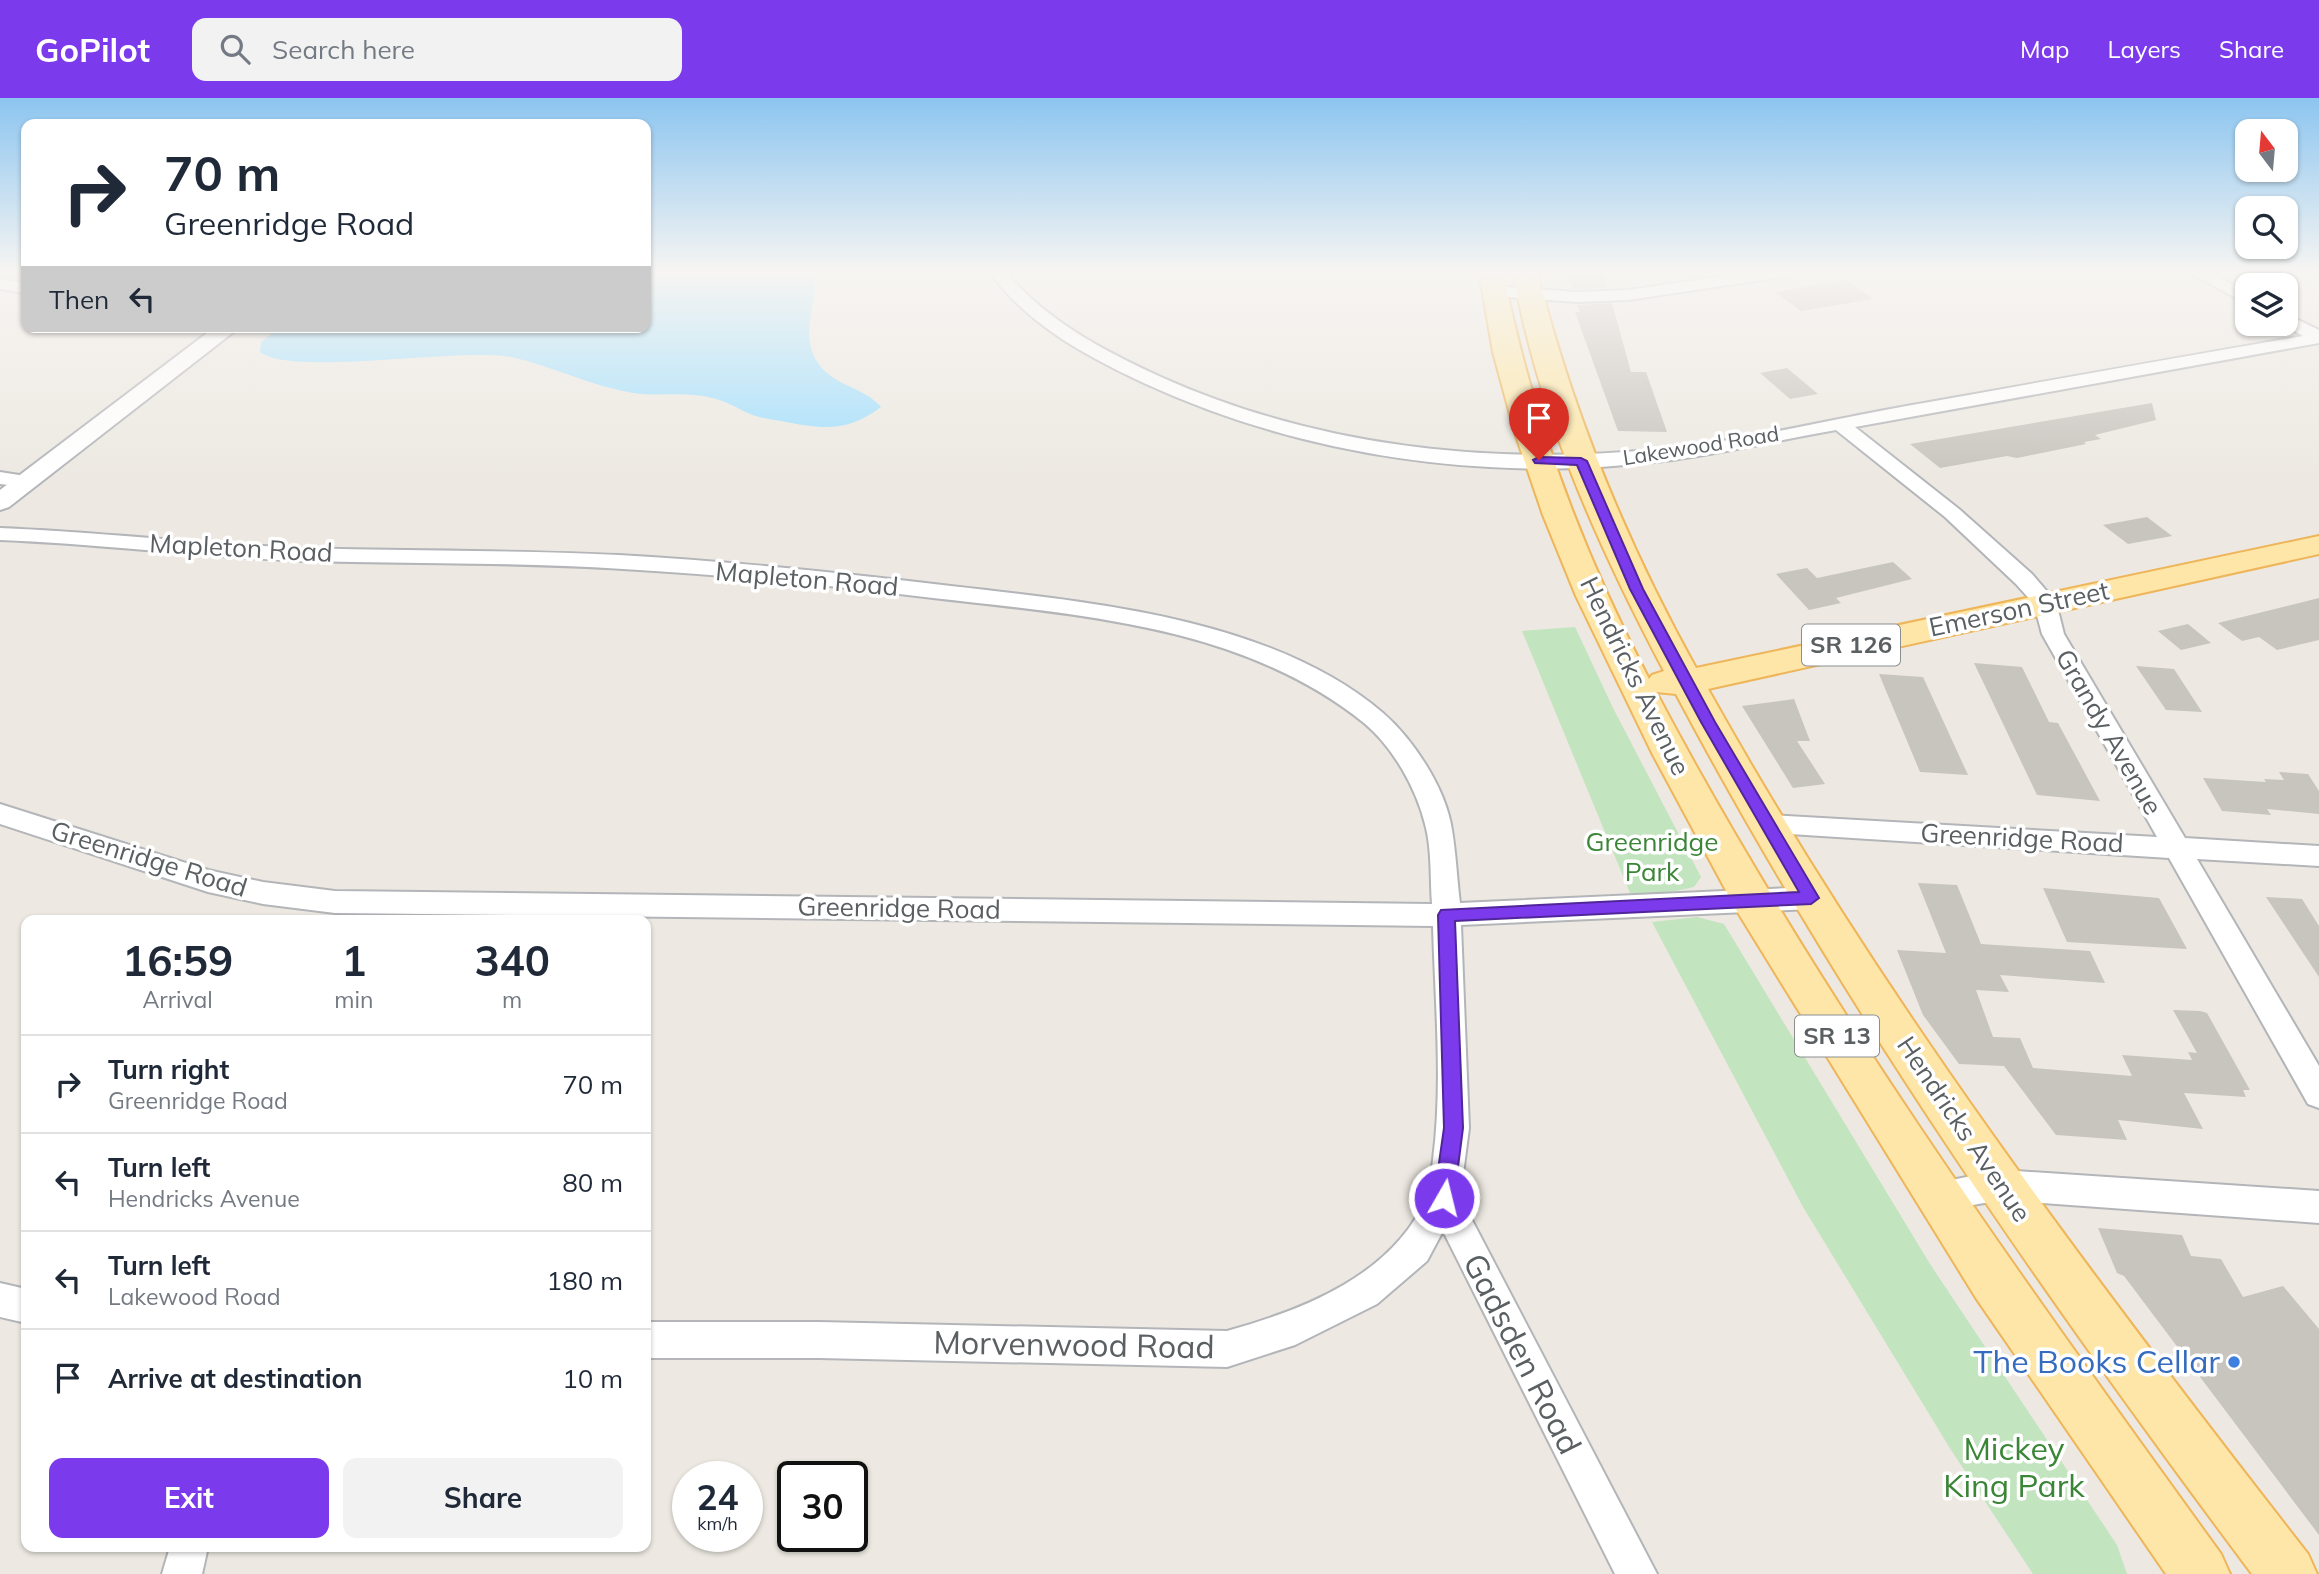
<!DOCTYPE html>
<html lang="en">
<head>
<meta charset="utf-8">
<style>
	body { margin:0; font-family:Mulish,sans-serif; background:#f2f2f3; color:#1f2937; height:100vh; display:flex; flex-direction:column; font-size:26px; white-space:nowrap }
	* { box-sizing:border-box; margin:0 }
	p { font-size:23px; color:#747a83 }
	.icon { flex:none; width:38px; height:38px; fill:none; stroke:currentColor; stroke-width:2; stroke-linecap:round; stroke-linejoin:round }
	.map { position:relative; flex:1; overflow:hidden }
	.panel { position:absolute; left:21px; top:817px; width:630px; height:637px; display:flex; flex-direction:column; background:#fff; border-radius:14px; box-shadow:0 2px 5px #0004 }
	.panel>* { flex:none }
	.top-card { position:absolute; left:21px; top:21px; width:630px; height:214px; border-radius:14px; box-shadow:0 2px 5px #0004; background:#fff; color:#1f2937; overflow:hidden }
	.needle { width:46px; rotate:344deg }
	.tools { position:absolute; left:2235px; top:21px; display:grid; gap:14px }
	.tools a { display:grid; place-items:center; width:63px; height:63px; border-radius:14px; background:#fff; box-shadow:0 2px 5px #0004; font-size:35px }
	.speed { position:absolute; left:672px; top:1363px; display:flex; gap:14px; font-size:35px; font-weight:700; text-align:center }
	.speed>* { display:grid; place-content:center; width:91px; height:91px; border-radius:50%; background:#fff; box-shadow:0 2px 5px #0004; line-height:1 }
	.speed small { font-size:18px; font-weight:400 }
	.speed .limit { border:4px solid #111; border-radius:10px; background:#fff; color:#111 }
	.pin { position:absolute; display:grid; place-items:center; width:60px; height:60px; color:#fff; margin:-72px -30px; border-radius:50% 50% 50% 0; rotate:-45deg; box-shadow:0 0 7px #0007 }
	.pin .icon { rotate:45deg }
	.me { position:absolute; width:77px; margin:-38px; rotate:8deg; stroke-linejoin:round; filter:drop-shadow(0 0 5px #0008) }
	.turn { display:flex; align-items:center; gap:24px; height:147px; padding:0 28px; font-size:32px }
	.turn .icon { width:91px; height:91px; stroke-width:2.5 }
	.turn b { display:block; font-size:49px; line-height:60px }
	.then { display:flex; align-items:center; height:66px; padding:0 28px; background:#0003; gap:14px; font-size:26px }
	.eta { display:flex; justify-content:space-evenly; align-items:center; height:119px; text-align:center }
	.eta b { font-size:42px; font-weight:700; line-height:49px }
	.primary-button { display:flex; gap:14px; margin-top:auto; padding:14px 28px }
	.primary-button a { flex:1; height:80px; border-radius:14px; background:#7c3aed; color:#fff; font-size:28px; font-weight:700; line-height:80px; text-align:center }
	.primary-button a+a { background:#f2f2f3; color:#1f2937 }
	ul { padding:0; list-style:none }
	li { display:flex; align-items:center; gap:21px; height:98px; padding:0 28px; border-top:2px solid #e0e1e3 }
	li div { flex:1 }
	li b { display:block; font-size:26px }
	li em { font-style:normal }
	header { display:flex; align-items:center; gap:42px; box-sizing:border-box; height:98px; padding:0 35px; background:#7c3aed; color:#fff }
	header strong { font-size:33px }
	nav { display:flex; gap:38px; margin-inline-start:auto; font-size:24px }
	.search { width:490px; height:63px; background:#f2f2f3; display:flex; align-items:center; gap:18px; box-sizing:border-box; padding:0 24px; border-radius:14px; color:#747a83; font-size:26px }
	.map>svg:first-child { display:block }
	.green { fill:#c2e4be }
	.water { fill:#a2dffd }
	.building { fill:#c8c4be }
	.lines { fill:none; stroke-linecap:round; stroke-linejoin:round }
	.minor-casing { stroke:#b3b5b9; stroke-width:4 }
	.tertiary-casing { stroke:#b3b5b9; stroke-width:4 }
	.primary-casing { stroke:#eeb55a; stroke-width:4 }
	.minor { fill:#fff; fill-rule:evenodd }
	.tertiary { fill:#fff; fill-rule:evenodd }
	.primary { fill:#fde6a7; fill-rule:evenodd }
	.route { fill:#7c3aed; stroke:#51269a; stroke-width:2 }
	.shop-dot { fill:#3f7fe0; stroke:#fff; stroke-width:2.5 }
	.labels { text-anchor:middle; stroke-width:7; stroke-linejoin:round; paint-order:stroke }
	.far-street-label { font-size:21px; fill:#5a5f62; stroke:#fff }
	.shield { fill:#fff; stroke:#8c8f91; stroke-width:2 }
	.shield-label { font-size:24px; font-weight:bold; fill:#5a5f62 }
	.street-label { font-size:26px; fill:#5a5f62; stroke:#fff }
	.park-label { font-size:26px; fill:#3b8537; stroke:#fff }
	.near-street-label { font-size:32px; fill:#5a5f62; stroke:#fff }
	.near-shop-label { font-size:32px; fill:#366cbe; stroke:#fff; text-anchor:end }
	.near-park-label { font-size:32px; fill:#3b8537; stroke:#fff }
</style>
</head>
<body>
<header>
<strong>GoPilot</strong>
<div class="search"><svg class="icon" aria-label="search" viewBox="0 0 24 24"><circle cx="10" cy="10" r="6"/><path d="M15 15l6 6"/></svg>Search here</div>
<nav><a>Map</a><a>Layers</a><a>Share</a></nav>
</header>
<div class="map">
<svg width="2319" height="1476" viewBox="0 0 2319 1476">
	<rect width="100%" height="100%" fill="#ede9e2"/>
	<path class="green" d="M1575,529L1613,610L1701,779L1694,789L1666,795H1630L1522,533Z
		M1697,819L1724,826L1930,1166L2117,1447L2127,1476H2033L1951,1352L1803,1109L1652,824Z"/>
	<path class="water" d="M646,173H812C823,194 798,231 816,262C831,288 863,288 881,309C846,335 822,331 781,323C771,321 759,320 750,316C737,310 726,303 712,300C685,293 659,299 633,295C591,288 552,268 511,259C458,249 291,279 260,254L261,244L280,229H646Z"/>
	<path class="building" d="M1571,173H1601L1607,190L1573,191L1568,175H1572Z
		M1847,182L1873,201L1801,213L1775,194Z
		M1612,205L1631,274H1646L1667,334L1618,333L1575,214H1580L1577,207Z
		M1787,270L1818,296L1790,301L1760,275Z
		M2152,305L2156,322L2095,337L2101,341L2084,344L2086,346L2017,360L2007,358L1940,370L1910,346Z
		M2147,419L2172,438L2128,446L2103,427Z
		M1893,464L1912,481L1836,500L1841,505L1809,512L1776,476L1807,470L1817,480Z
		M2319,500V542L2277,552L2259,539L2242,543L2218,525Z
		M2188,526L2211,545L2181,552L2158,533Z
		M1974,565L2022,569L2049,624L2058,625L2100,703L2037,697Z
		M2136,568L2174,571L2202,614L2166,612Z
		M1879,576L1923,579L1968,677L1920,674Z
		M1794,601L1810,643H1797L1825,686L1793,690L1742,608Z
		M2279,674L2308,676L2319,693V716L2267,711L2271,717L2222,713L2203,680L2266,684L2264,681L2284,682Z
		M1918,785L1957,787L1981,846L2090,853L2105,885L2000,877L2009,894L1976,892L1993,939L2020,940L2033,970L2132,978L2122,957L2192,962L2188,954L2197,955L2173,912L2200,913L2207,915L2250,992H2243L2246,999L2184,995L2203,1031L2118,1022L2127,1042L2056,1037L2004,968L1959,966L1923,917L1897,852L1946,855Z
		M2043,790L2159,800L2187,851L2067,844Z
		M2266,799L2302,801L2319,828V879Z
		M2098,1130L2182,1137L2191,1158L2221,1161L2243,1199L2283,1188L2319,1231V1437L2124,1178L2117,1175Z"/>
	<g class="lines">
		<g class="minor-casing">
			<path id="minor" d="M989,173H1005C1046,223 1104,253 1161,279C1317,349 1491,368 1660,351C1739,344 1823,323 1901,309C2035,285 2169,261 2303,238L2282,226H2286V216L2319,232V245L1855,329L1959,411L2032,476L2056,504L2064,536L2185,740L2319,748V768L2197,761L2319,968V1010L2308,1006L2169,760L1758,734L1754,727L1758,720L1767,717L2157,739L2042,536L2034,506L2016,486L1945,419L1836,332C1779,342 1721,356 1664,363C1491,385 1305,359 1146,286C1088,259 1027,227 989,173Z
				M1758,173H1796L1788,178L1628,202L1577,204L1494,198L1486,193L1494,188L1577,194L1628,192Z
				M2187,173H2207L2247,194V206Z
				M0,181L26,185V195L0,191Z
				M0,374L32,379L35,383L25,389L0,386Z
				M0,430C101,434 200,446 301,450C407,453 513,452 619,457C730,463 841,475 951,488C1091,504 1272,520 1383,615C1414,642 1446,691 1452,732C1456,756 1457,781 1460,805L1811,789L1821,792L1825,800L1821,808L1811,811L1461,827L1469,1030L1460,1099L1657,1476H1615L1443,1133L1427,1163L1377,1206L1295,1247L1227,1269L819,1260H646V1224H819L1227,1233C1303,1212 1394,1177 1427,1098C1432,1088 1431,1073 1433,1062C1443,985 1435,905 1433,828L335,815L263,806L208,794L0,726V706L208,772L263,784L335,793L1432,806C1430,780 1432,751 1425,726C1416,690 1393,649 1364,625C1244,528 1081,517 933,500C830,487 726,477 623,471C516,464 409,466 303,463C202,459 101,446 0,442Z
				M2001,1072L2319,1093V1125L2001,1102L1939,1113L1927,1109L1923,1098L1927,1087Z
				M0,1185L26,1191V1225L0,1219Z
				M170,1449H208L202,1476H162Z"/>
		</g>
		<g class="tertiary-casing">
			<path id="tertiary" d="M215,229H240L9,409L0,412V392Z"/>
		</g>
		<g class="primary-casing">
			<path id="primary" d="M1479,173H1503C1531,317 1581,451 1649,581L1652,577L1664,573C1598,448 1537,313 1513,173H1537C1572,313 1626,444 1696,570L2319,438V456L1708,591C1879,898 2092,1179 2308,1456L2317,1476H2252C2042,1195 1841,907 1676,596L1656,594C1817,898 2020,1178 2221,1456L2230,1476H2166L1976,1200L1737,813L1652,655L1576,498L1543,417L1515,335L1493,254Z"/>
		</g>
		<use href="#minor" class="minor"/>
		<use href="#tertiary" class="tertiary"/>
		<use href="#primary" class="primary"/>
	</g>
	<linearGradient id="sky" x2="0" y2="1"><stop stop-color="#8cc5f0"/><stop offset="0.46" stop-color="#f7f5f2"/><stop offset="1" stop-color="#f7f5f2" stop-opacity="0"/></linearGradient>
	<rect width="2319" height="379" fill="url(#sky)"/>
	<path class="route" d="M1539,359L1581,360L1587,363L1643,491L1715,624L1819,800L1811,806L1455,823L1463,1030L1454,1100L1451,1106L1444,1109L1437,1106L1434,1100L1444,1030L1438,817L1441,812L1799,794L1701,624L1630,491L1577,367L1535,365L1533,362Z"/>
	<circle class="shop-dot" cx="2234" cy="1264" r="7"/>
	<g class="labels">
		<g class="far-street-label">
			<text transform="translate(1701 348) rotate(-9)" y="7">Lakewood Road</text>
		</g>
		<g class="shield">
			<rect x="1802" y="526.5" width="98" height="41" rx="5"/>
			<rect x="1795" y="917.5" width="84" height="41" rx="5"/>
		</g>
		<g class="shield-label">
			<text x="1851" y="555">SR 126</text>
			<text x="1837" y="946">SR 13</text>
		</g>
		<g class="street-label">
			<text transform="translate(241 450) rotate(3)" y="9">Mapleton Road</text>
			<text transform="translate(807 481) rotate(5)" y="9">Mapleton Road</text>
			<text transform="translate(2019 511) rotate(-12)" y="9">Emerson Street</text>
			<text transform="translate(1635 578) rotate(64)" y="9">Hendricks Avenue</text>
			<text transform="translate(2109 634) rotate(60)" y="9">Grandy Avenue</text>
			<text transform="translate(2022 740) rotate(3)" y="9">Greenridge Road</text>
			<text transform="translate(149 761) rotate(17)" y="9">Greenridge Road</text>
			<text transform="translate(899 810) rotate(1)" y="9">Greenridge Road</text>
			<text transform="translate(1964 1031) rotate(56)" y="9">Hendricks Avenue</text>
		</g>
		<g class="park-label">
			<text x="1652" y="753">Greenridge<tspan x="1652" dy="30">Park</tspan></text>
		</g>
		<g class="near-street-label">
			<text transform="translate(1074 1247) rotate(1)" y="11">Morvenwood Road</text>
			<text transform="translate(1522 1256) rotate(63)" y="11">Gadsden Road</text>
		</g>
		<g class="near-shop-label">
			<text x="2220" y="1275">The Books Cellar</text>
		</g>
		<g class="near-park-label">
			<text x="2014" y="1362">Mickey<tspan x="2014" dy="37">King Park</tspan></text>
		</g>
	</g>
</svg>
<div class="tools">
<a><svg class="needle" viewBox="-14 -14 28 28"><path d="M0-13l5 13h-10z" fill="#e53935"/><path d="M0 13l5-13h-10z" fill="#747a83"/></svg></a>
<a><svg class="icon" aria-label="search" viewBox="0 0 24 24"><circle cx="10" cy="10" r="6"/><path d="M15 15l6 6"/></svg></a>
<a><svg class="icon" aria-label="layers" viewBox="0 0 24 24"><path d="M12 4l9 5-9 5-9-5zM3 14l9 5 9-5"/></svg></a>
</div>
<div class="speed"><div>24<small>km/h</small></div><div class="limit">30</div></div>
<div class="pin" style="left:1539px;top:362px;background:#d93025"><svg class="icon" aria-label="arrive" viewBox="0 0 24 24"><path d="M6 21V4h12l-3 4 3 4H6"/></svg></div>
<svg class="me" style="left:1444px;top:1100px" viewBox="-20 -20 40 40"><circle r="17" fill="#7c3aed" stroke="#fff" stroke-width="3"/><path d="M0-11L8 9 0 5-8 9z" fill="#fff"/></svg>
<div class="top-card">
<div class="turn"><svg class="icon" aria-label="right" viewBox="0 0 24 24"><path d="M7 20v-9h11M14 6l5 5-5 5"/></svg><div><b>70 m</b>Greenridge Road</div></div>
<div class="then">Then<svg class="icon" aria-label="left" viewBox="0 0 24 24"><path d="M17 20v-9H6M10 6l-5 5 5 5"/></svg></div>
</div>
<section class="panel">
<div class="eta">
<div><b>16:59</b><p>Arrival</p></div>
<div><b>1</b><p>min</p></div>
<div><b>340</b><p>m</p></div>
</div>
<ul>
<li><svg class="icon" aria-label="right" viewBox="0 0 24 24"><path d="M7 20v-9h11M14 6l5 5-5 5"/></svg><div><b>Turn right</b><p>Greenridge Road</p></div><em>70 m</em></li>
<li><svg class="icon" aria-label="left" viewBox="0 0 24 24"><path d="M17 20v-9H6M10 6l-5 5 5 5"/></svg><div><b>Turn left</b><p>Hendricks Avenue</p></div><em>80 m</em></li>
<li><svg class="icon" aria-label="left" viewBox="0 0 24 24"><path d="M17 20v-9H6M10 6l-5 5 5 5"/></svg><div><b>Turn left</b><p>Lakewood Road</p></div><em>180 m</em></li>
<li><svg class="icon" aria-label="arrive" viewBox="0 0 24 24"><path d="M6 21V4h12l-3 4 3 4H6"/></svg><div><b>Arrive at destination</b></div><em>10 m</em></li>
</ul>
<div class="primary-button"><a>Exit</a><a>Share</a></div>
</section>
</div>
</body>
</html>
